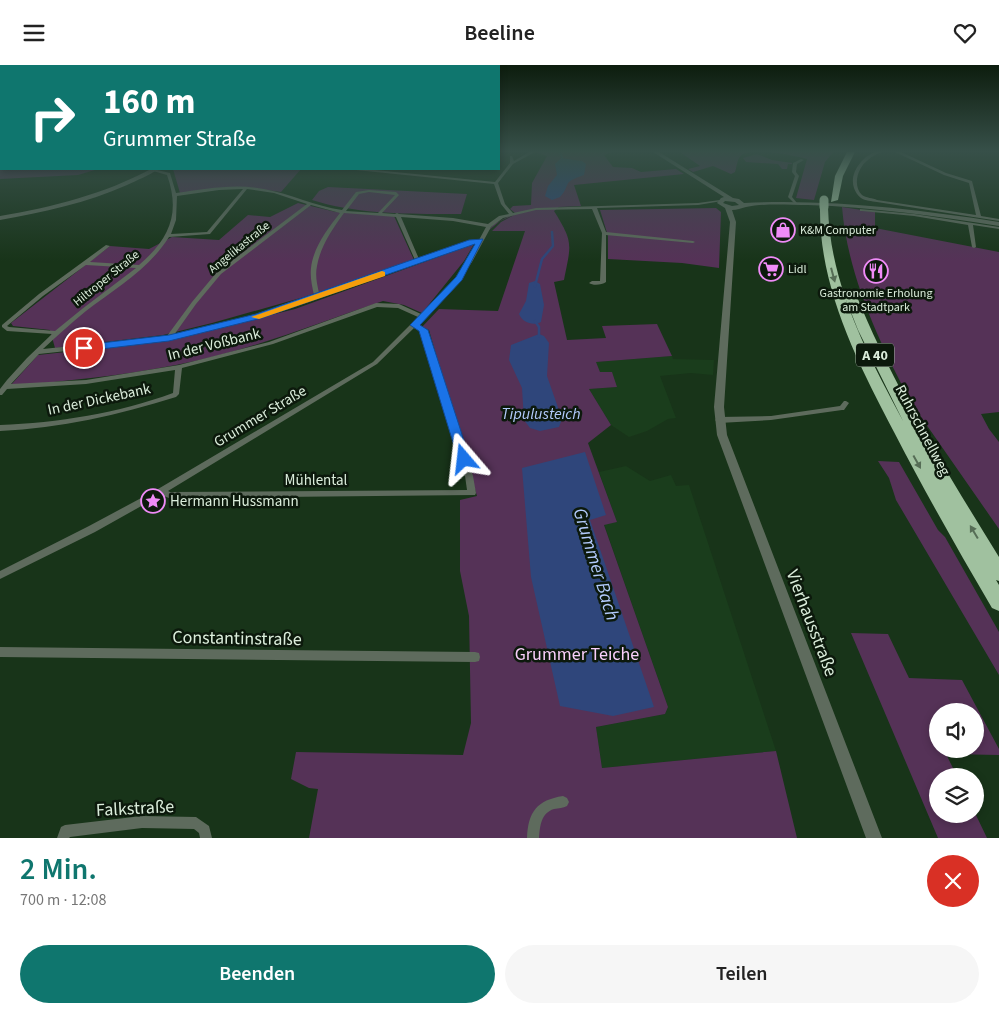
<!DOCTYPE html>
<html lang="de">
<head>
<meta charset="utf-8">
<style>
	body { margin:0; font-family:"Source Sans 3",sans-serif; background:#f6f6f6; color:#222; height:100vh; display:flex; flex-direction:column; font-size:19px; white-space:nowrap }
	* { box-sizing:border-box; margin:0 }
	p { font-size:16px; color:#767676 }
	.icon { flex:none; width:28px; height:28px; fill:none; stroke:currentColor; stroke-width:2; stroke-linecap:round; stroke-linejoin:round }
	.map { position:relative; height:773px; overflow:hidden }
	.drawer { display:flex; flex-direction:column; background:#fff; flex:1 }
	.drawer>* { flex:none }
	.banner { position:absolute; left:0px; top:0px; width:500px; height:105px; box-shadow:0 2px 8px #0003; background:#0f766e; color:#fff; overflow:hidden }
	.fabs { position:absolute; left:929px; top:638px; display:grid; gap:10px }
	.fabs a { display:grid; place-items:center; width:55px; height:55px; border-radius:50%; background:#fff; box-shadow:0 2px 8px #0003; font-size:25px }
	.pin { position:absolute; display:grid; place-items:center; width:42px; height:42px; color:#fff; margin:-21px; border:2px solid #fff; border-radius:50%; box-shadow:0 1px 5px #0007 }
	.me { position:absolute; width:55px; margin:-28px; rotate:343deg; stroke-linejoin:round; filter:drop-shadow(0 0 4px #0008) }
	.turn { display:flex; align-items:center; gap:18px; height:105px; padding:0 20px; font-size:22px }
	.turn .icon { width:65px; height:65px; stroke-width:2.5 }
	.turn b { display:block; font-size:35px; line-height:42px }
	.round { display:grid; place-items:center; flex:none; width:52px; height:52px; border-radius:26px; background:#f6f6f6 }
	.head { display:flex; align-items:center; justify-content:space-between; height:85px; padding:0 20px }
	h1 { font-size:30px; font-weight:600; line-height:38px; color:#0f766e }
	.primary-button { display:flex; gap:10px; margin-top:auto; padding:10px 20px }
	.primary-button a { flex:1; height:58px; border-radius:30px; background:#0f766e; color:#fff; font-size:20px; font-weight:600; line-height:58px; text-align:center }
	.primary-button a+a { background:#f6f6f6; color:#222 }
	header { display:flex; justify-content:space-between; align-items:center; height:65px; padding:0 20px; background:#fff; font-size:22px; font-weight:600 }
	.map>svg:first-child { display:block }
	.built { fill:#1a3d1c }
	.green { fill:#553257; fill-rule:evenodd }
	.water { fill:#2f467b }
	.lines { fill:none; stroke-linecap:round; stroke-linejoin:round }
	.stream-far1 { stroke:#2f467b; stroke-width:2 }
	.stream { stroke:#2f467b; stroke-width:2.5 }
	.minor { fill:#5e6b5d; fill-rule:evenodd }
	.tertiary { fill:#5e6b5d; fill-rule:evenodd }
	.motorway { fill:#a0c19f; fill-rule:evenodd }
	.motorway-bridge { stroke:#a0c19f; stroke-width:9 }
	.oneway { fill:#566d56 }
	.route { fill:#1a73e8; stroke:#114b97 }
	.slow { fill:#f59e0b }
	.labels { text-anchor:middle; stroke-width:5; stroke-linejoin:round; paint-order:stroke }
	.far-poi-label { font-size:12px; fill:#dbeddb; stroke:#0c190c; text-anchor:start }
	.far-street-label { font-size:12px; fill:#dbeddb; stroke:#0c190c }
	.shield { fill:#0c190c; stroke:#9dad9d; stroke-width:1 }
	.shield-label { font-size:14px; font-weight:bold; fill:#dbeddb }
	.street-label { font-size:15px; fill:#dbeddb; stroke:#0c190c }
	.poi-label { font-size:15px; fill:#dbeddb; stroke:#0c190c; text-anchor:start }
	.water-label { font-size:16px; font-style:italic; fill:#b2cafb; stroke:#0c190c }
	.near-street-label { font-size:18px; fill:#dbeddb; stroke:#0c190c }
	.near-park-label { font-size:18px; fill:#f9cffb; stroke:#0c190c }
	.near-water-label { font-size:19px; font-style:italic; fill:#b2cafb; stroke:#0c190c }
</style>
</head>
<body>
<header><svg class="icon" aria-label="menu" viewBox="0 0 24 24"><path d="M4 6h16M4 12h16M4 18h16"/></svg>Beeline<svg class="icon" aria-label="heart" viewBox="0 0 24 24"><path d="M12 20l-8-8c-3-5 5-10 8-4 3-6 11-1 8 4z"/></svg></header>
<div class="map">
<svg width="999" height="773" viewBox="0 0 999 773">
	<rect width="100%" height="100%" fill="#183419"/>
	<path class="built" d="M672,291L673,294L714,295L713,310L691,308L660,311L676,353L668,354L647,366L629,372L611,360L589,324L617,322L600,307L595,297Z
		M626,401L650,416L671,410L676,421L689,420L776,686L602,703L596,662L665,649L668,642L604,459L617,457L599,407Z"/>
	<path class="green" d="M0,87L1,104H98L78,110L0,114Z
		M535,87H612L604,90L613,102L632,103L641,107L676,104L684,109L574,120L581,141L559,142L554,146C574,178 571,179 564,215L554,217L567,275L606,273L602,261L657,259L672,291L596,297L600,307H612L617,322L589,324L611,360L588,378L617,457L604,460L668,642L665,649L596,662L602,703L776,686L797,773H309L318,724L309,723L291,714L296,687L463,690L471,658L469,551L460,506V435L477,431L429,265L422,262L439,244L498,246L525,166H492L501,157L516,149L500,156L488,166L494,159L515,148L510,144L513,141L531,140L532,118L547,91Z
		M680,87H833L825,97L814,135L796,133L807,94C793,90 757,83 743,89C737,92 737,101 735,107L731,109L713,101L693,107L688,104L700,101Z
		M757,89L772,95L792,98V99H788L787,104H782L778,99L746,97L743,93Z
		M173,104H301L281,127L245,122L180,128Z
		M328,122L467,129L461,149C412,149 359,150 312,135L319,126Z
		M298,138L336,147L394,151L414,195L304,232L212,258L163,270L55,283L50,265L13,261L11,258L110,181L149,184L172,172L219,175L248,150L270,152Z
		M842,142L875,147V163L999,187V347L981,349L989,364L999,377V464L912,339C879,277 848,212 842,142Z
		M716,143L721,147L719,203L682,198L608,194V171L600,145Z
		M474,179L464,196L422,248L404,240L383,236C315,259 246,287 176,300C121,311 65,316 10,321L38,290L167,276L295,244Z
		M878,396L899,397L938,465L945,472L999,567V610L896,435L889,413Z
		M851,568L888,569L909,613L962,615L999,684V690L946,689L957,711H938V749L975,748L987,773H938ZM975,646V684H938V646Z"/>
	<path class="water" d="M561,93L582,96L586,99L584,110C560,118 572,119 560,132L552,135L545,131L548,121L557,110L555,99Z
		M535,216L540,219L544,240L541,257C533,261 523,258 519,249L526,236L529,218Z
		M539,269L544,271L549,278L547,311L562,354L559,362L540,366L530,363L524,355L522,323L509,295L511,280Z
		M585,387L606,450L590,455L654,642L613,651L560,641L531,512L522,403Z"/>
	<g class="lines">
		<path class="stream-far1" d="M560,87L563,95"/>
		<path class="stream" d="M535,221L542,194L553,181L552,167
			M535,256L539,262V271"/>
		<path class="minor" d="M529,87H535L513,99L498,118L505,139L513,148L536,143L698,138L720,135L722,136L698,140L597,143L606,167L693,176L695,177L693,178L606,170V217C602,220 593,221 589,218L592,216H600L602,168L592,144L536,145L503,153L491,162L472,197L454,223L425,253L417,259L426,265L473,411L476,428L475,430L169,433L161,430L95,467L0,514V506L89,461L158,424L373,297L418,252L398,243L377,242L273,279L182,303L179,329L176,332C118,350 61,363 0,366V360C58,358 118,348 173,328L175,305L86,319L7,324L2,330H0V324L7,315L27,293L52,269L7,266L2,262V260L39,229L106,180L110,181L90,197L139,200C169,174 181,149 167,110L153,106V104L170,108L176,128C205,124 235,118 264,124C291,129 315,141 342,145L356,127L369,125L396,127L399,130L382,148L395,149L397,148L399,149L453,153L488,159L499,151L509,149L501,139L494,119L356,105L354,104H365L495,117L510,98V91H512L514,96ZM243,124L207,167L171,169L176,155L177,131L219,125ZM247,124L274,128L307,139L217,207L192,237L167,271L43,284C57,271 71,258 86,246C115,224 149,204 169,172L210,169ZM369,127L395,130L378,148L346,146L359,129ZM311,140L340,148C328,163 313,183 311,203C310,212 312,221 314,230L257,250L174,270L196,239L221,209ZM344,148L396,152L415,195L319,228C317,219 315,210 317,201C320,182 333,163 344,148ZM401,152L453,156L486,162L479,175L470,176L419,194ZM473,178H477L466,197L450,221L421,249L399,239L376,238L269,277L179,300L86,315L11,319L39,289L169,275L261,252L315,233H319L320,232ZM86,200L136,203L82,244L55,266L9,262L7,261L43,231ZM414,263L420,266L465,411L467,425L170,427L168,426L377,299Z
			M875,87H882C877,89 872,91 868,95C858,102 852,120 862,130C866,133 873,133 877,135L976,150L969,118L944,110L895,87H901L946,108L972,116L981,151L999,154V156L877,137C872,136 865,136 861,133C858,131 855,126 854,123C849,108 862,92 875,87Z
			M801,94L804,95L797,99L796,107L799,111L792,132L797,138L795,139L788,132L795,111L792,107L793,98Z
			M860,144L914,149L999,162V164L973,160L976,182L974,183L972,182L968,160L914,151L862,146H860Z
			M844,336H846L849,338L844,345H842L771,355L719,358L715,355L719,352L771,351L840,341Z
			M0,582L475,587L479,588L480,592L479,596L475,597L0,592Z
			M563,731L567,733L569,737L567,741C563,743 559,743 554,744C541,748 540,761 539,773H527C528,747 537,735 563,731Z
			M142,751L196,752L209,761L212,773H200L199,768L194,764L142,763L70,772L69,773H57L61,762L65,760Z"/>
		<path class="tertiary" d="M653,87H659L733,133L739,134L744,138C830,134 914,144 999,157V161C936,151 872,142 808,140C789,140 764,138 746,142C741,143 737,145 732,145L736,157L724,342L727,370L882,773H866L717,370L714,342L730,157L725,143L717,138L721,133L724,132ZM725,136L735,137L739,140L732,141L723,138Z
			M151,104H158C149,111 137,115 127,120C87,138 43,147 0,155V151C53,142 104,129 151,104Z"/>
		<path class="motorway" d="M847,87H855L843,111L838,135L831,137L835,111Z
			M824,139L828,142C830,220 867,288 903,356L858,265L843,227L845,225L849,224L855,227C893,321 946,406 999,492V516L996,515L999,520V546L992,543C958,485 925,427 894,367C857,296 819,223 820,142Z"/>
		<path class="motorway-bridge" d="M824,135V142"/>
	</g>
	<defs><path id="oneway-solid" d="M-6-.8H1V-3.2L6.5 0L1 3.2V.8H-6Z" transform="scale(1.25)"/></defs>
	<g class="oneway">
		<use href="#oneway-solid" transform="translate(833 210) rotate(75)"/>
		<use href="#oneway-solid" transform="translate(917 397) rotate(61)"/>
		<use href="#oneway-solid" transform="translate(974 467) rotate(-121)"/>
	</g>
	<linearGradient id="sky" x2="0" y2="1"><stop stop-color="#0d1d0e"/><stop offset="0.44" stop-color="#375049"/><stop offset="1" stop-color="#375049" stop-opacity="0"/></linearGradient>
	<rect width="999" height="196" fill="url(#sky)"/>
	<path class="route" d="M483,174L462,215L420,260L428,265L470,394L464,398L458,394L419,266L410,260L456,212L475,179L262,253L169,276L84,286L79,283L84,280L169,270L256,249L469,175Z"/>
	<path class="slow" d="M382,206L385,207V211L259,254L251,252Z"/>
	<defs>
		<g id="shop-ring" transform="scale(1.25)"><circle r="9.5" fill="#0c190c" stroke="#ef8bf7" stroke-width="1.5"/><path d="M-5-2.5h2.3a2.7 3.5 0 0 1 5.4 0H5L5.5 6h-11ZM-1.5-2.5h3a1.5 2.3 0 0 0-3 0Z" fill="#ef8bf7"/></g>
		<g id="supermarket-ring" transform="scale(1.25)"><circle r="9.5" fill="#0c190c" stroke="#ef8bf7" stroke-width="1.5"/><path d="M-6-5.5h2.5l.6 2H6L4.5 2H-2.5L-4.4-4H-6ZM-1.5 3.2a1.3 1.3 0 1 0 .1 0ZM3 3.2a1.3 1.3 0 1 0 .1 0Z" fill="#ef8bf7"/></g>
		<g id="restaurant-ring" transform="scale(1.25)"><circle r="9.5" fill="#0c190c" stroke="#ef8bf7" stroke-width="1.5"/><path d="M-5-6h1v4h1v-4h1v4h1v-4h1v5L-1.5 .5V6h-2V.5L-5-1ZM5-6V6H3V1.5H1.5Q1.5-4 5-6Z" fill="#ef8bf7"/></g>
		<g id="sight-ring" transform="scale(1.25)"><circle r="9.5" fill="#0c190c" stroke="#ef8bf7" stroke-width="1.5"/><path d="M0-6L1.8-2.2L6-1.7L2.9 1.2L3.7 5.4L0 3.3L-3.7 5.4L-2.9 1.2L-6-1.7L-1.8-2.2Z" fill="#ef8bf7"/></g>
	</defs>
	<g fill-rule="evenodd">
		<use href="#shop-ring" x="783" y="165"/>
		<use href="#supermarket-ring" x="771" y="204"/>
		<use href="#restaurant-ring" x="876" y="206"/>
		<use href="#sight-ring" x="153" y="436"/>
	</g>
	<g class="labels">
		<g class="far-poi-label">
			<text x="800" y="169">K&amp;M Computer</text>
			<text x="788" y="208">Lidl</text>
			<text x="876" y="232" text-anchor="middle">Gastronomie Erholung<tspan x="876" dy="14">am Stadtpark</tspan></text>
		</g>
		<g class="far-street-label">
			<text transform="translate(239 182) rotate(-39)" y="4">Angelikastraße</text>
			<text transform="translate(106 213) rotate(-39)" y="4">Hiltroper Straße</text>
		</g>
		<rect class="shield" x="856" y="278.5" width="38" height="23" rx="4"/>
		<g class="shield-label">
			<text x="875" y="295">A 40</text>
		</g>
		<g class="street-label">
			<text transform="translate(214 279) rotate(-14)" y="5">In der Voßbank</text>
			<text transform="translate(99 334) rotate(-12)" y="5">In der Dickebank</text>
			<text transform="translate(260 351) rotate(-31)" y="5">Grummer Straße</text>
			<text transform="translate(923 365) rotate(62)" y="5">Ruhrschnellweg</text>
			<text x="316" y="420">Mühlental</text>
		</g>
		<g class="poi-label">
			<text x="170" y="441">Hermann Hussmann</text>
		</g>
		<g class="water-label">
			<text x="541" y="354">Tipulusteich</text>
		</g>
		<g class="near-street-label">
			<text transform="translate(812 558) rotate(69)" y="6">Vierhausstraße</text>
			<text transform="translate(237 573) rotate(1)" y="6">Constantinstraße</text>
			<text transform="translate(135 743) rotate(-3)" y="6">Falkstraße</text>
		</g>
		<g class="near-park-label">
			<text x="577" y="595">Grummer Teiche</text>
		</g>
		<g class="near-water-label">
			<text transform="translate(597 499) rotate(73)" y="7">Grummer Bach</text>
		</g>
	</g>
</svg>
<div class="fabs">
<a><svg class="icon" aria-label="sound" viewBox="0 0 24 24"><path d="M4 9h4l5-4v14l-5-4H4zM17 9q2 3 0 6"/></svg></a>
<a><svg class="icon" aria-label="layers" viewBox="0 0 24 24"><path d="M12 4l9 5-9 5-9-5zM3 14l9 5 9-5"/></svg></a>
</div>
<div class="pin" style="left:84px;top:283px;background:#d93025"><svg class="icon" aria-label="arrive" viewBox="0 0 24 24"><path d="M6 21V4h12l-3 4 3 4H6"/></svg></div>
<svg class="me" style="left:464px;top:394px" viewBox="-20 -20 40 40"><path d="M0-17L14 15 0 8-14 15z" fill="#1a73e8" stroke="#fff" stroke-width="4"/></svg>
<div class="banner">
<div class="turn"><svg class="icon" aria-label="right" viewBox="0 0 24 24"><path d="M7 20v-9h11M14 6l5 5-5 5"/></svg><div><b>160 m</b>Grummer Straße</div></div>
</div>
</div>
<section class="drawer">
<div class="head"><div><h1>2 Min.</h1><p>700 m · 12:08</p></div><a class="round" style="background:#d93025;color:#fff"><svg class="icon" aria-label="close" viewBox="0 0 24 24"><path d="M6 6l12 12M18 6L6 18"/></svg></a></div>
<div class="primary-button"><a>Beenden</a><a>Teilen</a></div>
</section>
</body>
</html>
